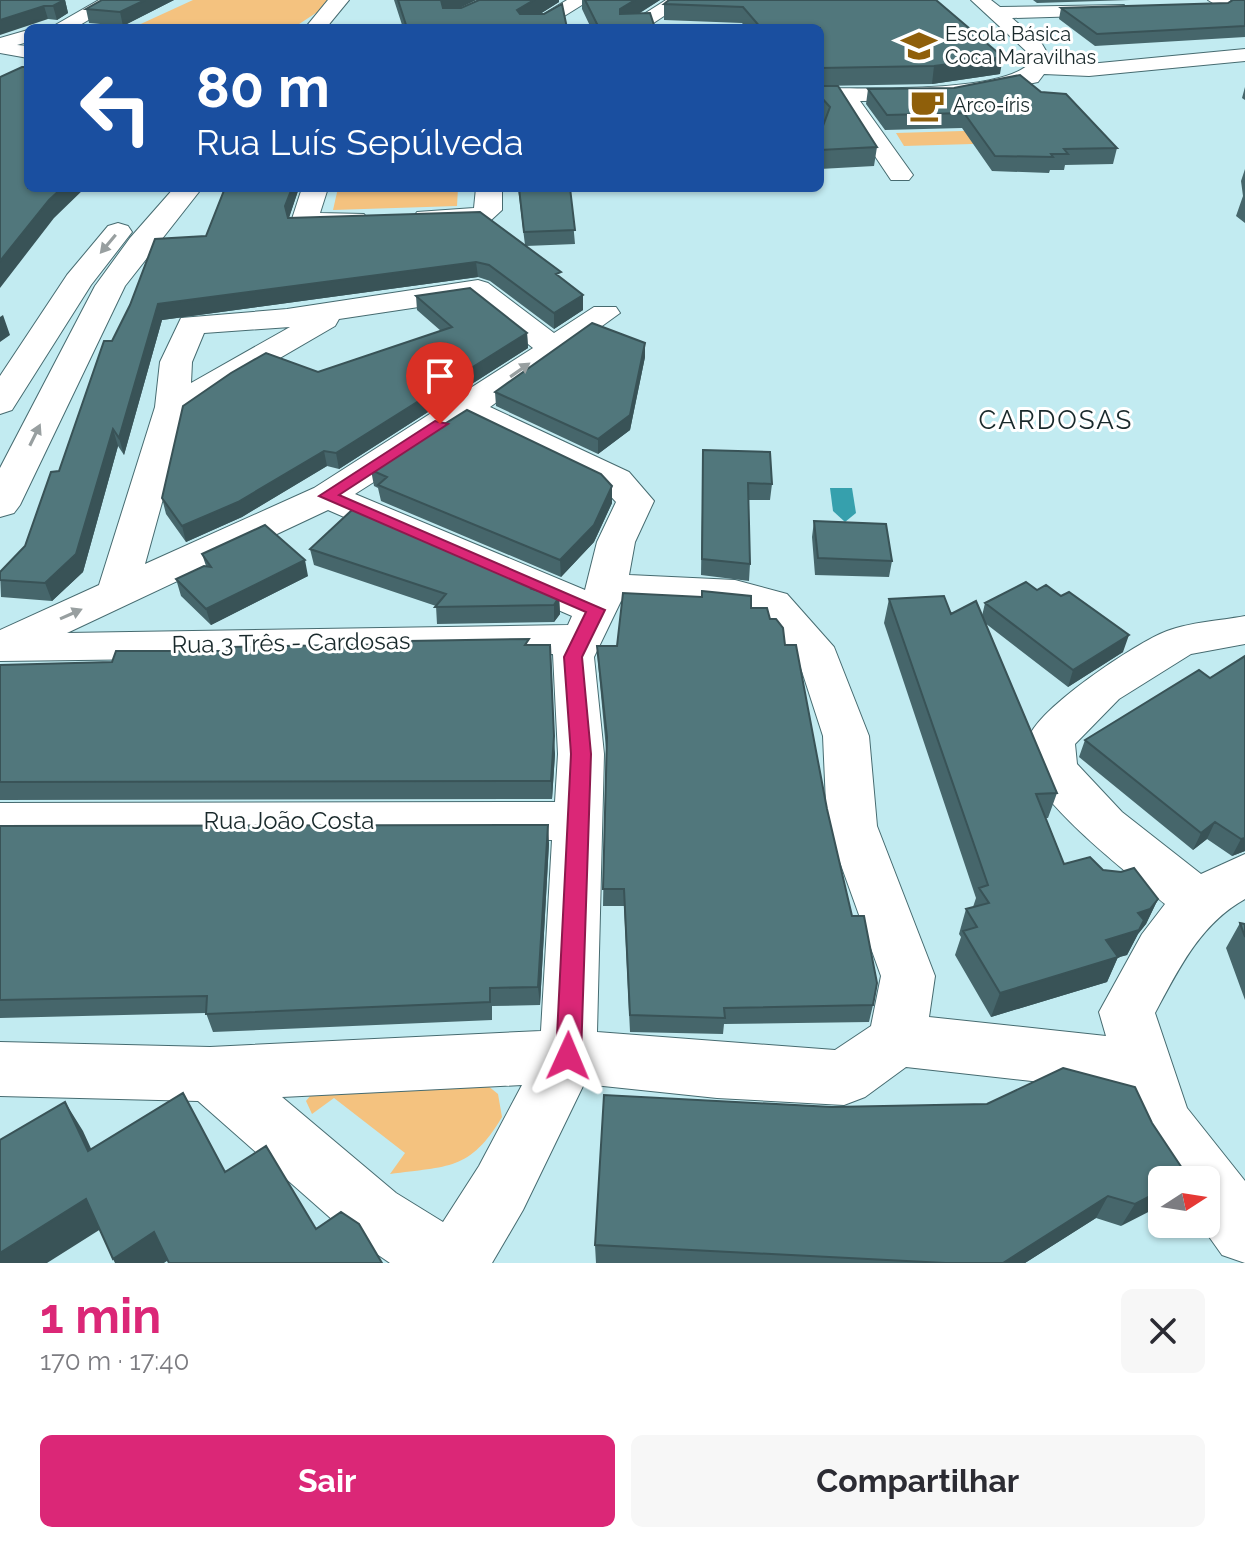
<!DOCTYPE html>
<html lang="pt">
<head>
<meta charset="utf-8">
<style>
	body { margin:0; font-family:Raleway,sans-serif; background:#f7f7f7; color:#2b2b33; height:100vh; display:flex; flex-direction:column; font-size:30px; white-space:nowrap }
	* { box-sizing:border-box; margin:0 }
	p { font-size:26px; color:#7c7c81 }
	.icon { flex:none; width:44px; height:44px; fill:none; stroke:currentColor; stroke-width:2; stroke-linecap:round; stroke-linejoin:round }
	.map { position:relative; height:1263px; overflow:hidden }
	.details { display:flex; flex-direction:column; background:#fff; flex:1 }
	.details>* { flex:none }
	.guide { position:absolute; left:24px; top:24px; width:800px; height:168px; border-radius:12px; box-shadow:0 2px 6px #0004; background:#1a4fa0; color:#fff; overflow:hidden }
	.needle { width:52px; rotate:78deg }
	.tools { position:absolute; left:1148px; top:1166px; display:grid; gap:16px }
	.tools a { display:grid; place-items:center; width:72px; height:72px; border-radius:12px; background:#fff; box-shadow:0 2px 6px #0004; font-size:40px }
	.pin { position:absolute; display:grid; place-items:center; width:68px; height:68px; color:#fff; margin:-82px -34px; border-radius:50% 50% 50% 0; rotate:-45deg; box-shadow:0 0 8px #0007 }
	.pin .icon { rotate:45deg }
	.me { position:absolute; width:88px; margin:-44px; rotate:1deg; stroke-linejoin:round; filter:drop-shadow(0 0 6px #0008) }
	.turn { display:flex; align-items:center; gap:28px; height:168px; padding:0 40px; font-size:36px }
	.turn .icon { width:104px; height:104px; stroke-width:2.5 }
	.turn b { display:block; font-size:56px; line-height:68px }
	.round { display:grid; place-items:center; flex:none; width:84px; height:84px; border-radius:12px; background:#f7f7f7 }
	.summary { display:flex; align-items:center; justify-content:space-between; height:136px; padding:0 40px }
	h1 { font-size:48px; font-weight:700; line-height:60px; color:#db2777 }
	.cta { display:flex; gap:16px; margin-top:auto; padding:16px 40px }
	.cta a { flex:1; height:92px; border-radius:12px; background:#db2777; color:#fff; font-size:32px; font-weight:700; line-height:92px; text-align:center }
	.cta a+a { background:#f7f7f7; color:#2b2b33 }
	.map>svg:first-child { display:block }
	.green { fill:#f4c27f }
	.water { fill:#36a0ad }
	.lines { fill:none; stroke-linecap:round; stroke-linejoin:round }
	.minor-casing { stroke:#466b70; stroke-width:2 }
	.secondary-casing { stroke:#466b70; stroke-width:2 }
	.minor { fill:#fff; fill-rule:evenodd }
	.secondary { fill:#fff; fill-rule:evenodd }
	.wall { fill:#46666b }
	.shaded-wall { fill:#395357 }
	.building { fill:#51777c; stroke:#395357; stroke-width:2 }
	.oneway { fill:#989fa0 }
	.route { fill:#db2777; stroke:#8e194d; stroke-width:2 }
	.labels { text-anchor:middle; stroke-width:6; stroke-linejoin:round; paint-order:stroke }
	.far-poi-label { font-size:20px; fill:#19292b; stroke:#fff; text-anchor:start }
	.street-label { font-size:24px; fill:#19292b; stroke:#fff }
	.neighbourhood-label { font-size:26px; letter-spacing:2px; fill:#19292b; stroke:#fff }
</style>
</head>
<body>
<div class="map">
<svg width="1245" height="1263" viewBox="0 0 1245 1263">
	<rect width="100%" height="100%" fill="#c2ebf1"/>
	<path class="green" d="M193,0H328L319,11L293,28H132Z
		M995,130L1006,143L904,146L896,133Z
		M338,188H458L457,206L333,210Z
		M482,1081L498,1094L502,1117C470,1171 448,1166 390,1174L405,1153L334,1098L312,1114L306,1101L319,1085Z"/>
	<path class="water" d="M830,488H852L856,513L845,522L833,511Z"/>
	<g class="lines">
		<g class="minor-casing">
			<path id="minor" d="M99,0H122L75,28H50Z
				M567,0H590L545,28H521Z
				M666,0H688L646,28H622Z
				M971,0H991L1000,7L1124,5V13L1117,15L1012,18L1042,44L1052,61L1089,64L1245,49V61L1089,76L1044,74L1038,82L951,100L860,101L913,175L909,180H891L838,101L820,102V88C864,88 1004,94 1031,62L1026,51Z
				M1208,0H1230L1245,9V23Z
				M28,30V42L17,45L28,46V58L0,53V38Z
				M302,188H328L320,213L364,214L368,220L364,226L355,228H294L291,222Z
				M476,188H502V210L489,222L480,224L426,226L417,224L413,218L417,212L474,208Z
				M478,280L488,283L554,333L594,307H616L620,313L490,407L629,472L654,501L635,542L629,575L735,580L787,594L834,647L869,736L877,826L935,976L929,1017L1106,1036L1099,1012L1142,934L1165,904C1134,878 1042,807 1031,770C1028,764 1027,747 1028,740C1035,710 1137,642 1167,631C1191,622 1219,621 1245,616V644L1191,654L1119,699L1075,744L1077,764L1122,812L1201,874L1245,854V899C1200,924 1178,970 1155,1013L1187,1108L1245,1181V1263L1222,1255L1200,1224H1206V1180H1167L1141,1144L1122,1091L906,1067L865,1097L844,1105L717,1098L584,1084L523,1210L492,1263H390L352,1237L198,1101L0,1096V1042L210,1047L541,1031L552,840L0,841V803L555,802L558,754L553,654L0,661V630L99,585L155,407L160,362L181,318L287,309ZM472,299L533,348L314,488L145,564L187,412L335,326L339,319ZM290,327L191,383L192,362L204,333ZM468,422L603,488L616,502L597,542L585,590L355,494ZM328,510L572,616L568,625L67,633ZM621,601L735,606L759,612L799,662L823,736L827,826L881,976L871,1026L835,1050L597,1032L604,754L594,657ZM522,1085L479,1166L443,1222L396,1193L282,1097Z"/>
		</g>
		<g class="secondary-casing">
			<path id="secondary" d="M328,0H349L326,28H305Z
				M174,188H202L125,286L20,505L14,513L0,517V468L95,286L130,238Z
				M118,223L128,226L132,232L91,285L12,410L0,414V376L67,275L108,226Z"/>
		</g>
		<use href="#minor" class="minor"/>
		<use href="#secondary" class="secondary"/>
	</g>
	<path class="wall" d="M0,0H65L68,13L57,20L48,19Z
		M102,0H174L123,26L89,23L86,9Z
		M394,0H476L459,8H461L479,0H559V2L540,14L567,28H403Z
		M582,0H660L640,13L655,28H591L582,9Z
		M936,0L1000,74L932,84L820,86V28H746L742,23L664,20V4Z
		M1033,0H1130L1037,3Z
		M1231,0H1245V37L1095,46L1059,19L1061,8L1228,3Z
		M820,86L877,147L874,166L820,169V134L825,122L820,116Z
		M1245,87V100L1242,98Z
		M868,89L1041,92L1117,148L1113,164L1065,165L1064,170H1050L1049,173L992,171L962,128L885,130L866,104Z
		M1245,169V223L1236,216L1243,196L1241,181Z
		M299,188L289,217L525,245L518,188H570L575,244L526,246L561,278L583,295V310L554,329L490,281L478,277L162,320L124,455L118,446L83,572L52,601L1,597L0,572L25,546L59,471L112,341L206,236Z
		M416,296L527,333L528,348L339,469L327,466L242,517L186,542L166,514L162,498L318,372L441,331L417,310Z
		M645,357L630,430L598,454L496,406L495,392Z
		M703,450L772,484L770,500H748L750,564L749,581L701,575Z
		M371,470L612,503L594,542L561,577L381,501L378,488L374,486Z
		M814,521L892,561L889,577L815,575L812,537Z
		M310,549L535,590L559,597L560,614L554,622L437,624L436,606L314,565Z
		M202,554L308,576L211,625L181,596L176,579L206,566Z
		M889,599L951,614L982,616L985,603L1123,652L1068,687L985,623L1057,793L1048,818H1045L1064,864L1103,870L1158,899L1146,924L1138,934L1127,955L1118,957L1107,982L991,1017L955,955L961,937L959,934L966,909L973,907L976,898L884,623Z
		M751,608L770,619L785,645L827,809L873,1005L869,1022L724,1024L723,1034L630,1032L624,906H603L606,749L598,663L597,646H617Z
		M530,645L555,754L552,799L0,800V665L112,662L230,651Z
		M1210,678L1245,851L1232,856L1207,839L1193,850L1079,757L1085,740Z
		M0,826L549,843L540,1005L492,1006V1020L213,1032L206,1013L0,1018Z
		M1240,923L1245,924V1000L1226,948Z
		M1152,1123L1188,1177L1186,1180H1162L1121,1226L1096,1218L1025,1263H596L595,1245Z"/>
	<path class="shaded-wall" d="M65,0L68,13L57,20L53,6Z
		M145,0H174L123,26L120,12Z
		M441,0H476L443,16Z
		M534,0H559V2L518,28L517,10Z
		M635,0H660L620,25V9Z
		M44,6L48,19L0,35V20Z
		M1003,57L1000,74L932,84L934,66Z
		M62,188H85L54,218L0,288V261L49,200Z
		M292,188H299L288,221L285,206Z
		M476,262L478,277L162,320L124,455L119,438L158,304Z
		M583,295V310L554,329V313Z
		M3,315L10,335L0,342V317Z
		M527,333L528,348L339,469L336,453Z
		M645,343V357L630,430L598,454V439Z
		M113,429L118,446L83,572L52,601L45,583Z
		M324,451L327,466L242,517L186,542L182,526Z
		M612,486V503L594,542L561,577L560,560Z
		M305,560L308,576L211,625L206,609Z
		M559,597L560,614L554,622V605Z
		M1129,635L1123,652L1068,687L1073,670Z
		M550,663L555,754L552,799L551,781Z
		M1215,822L1207,839L1193,850L1201,833Z
		M548,825L549,843L540,1005L538,987Z
		M1245,838V851L1232,856L1241,839Z
		M1158,899L1146,924L1138,934L1127,955L1096,964L1106,940L1138,913Z
		M1118,957L1107,982L991,1017L1000,993Z
		M65,1102L83,1131L105,1179L88,1151Z
		M1162,1190V1205L1121,1226L1135,1204Z
		M1108,1196L1096,1218L1025,1263H1003Z
		M86,1199L104,1227L47,1263H0V1253Z
		M154,1232L170,1259L164,1263H115L113,1259Z"/>
	<path class="building" d="M0,0H64L53,6H44L0,20Z
		M102,0H145L120,12L86,9Z
		M398,0H441L443,8H461L479,0H534L517,10L520,14H544L562,4L567,28H407Z
		M585,0H635L620,9V14L650,13L655,28H599Z
		M669,0H936L1003,57L934,66L820,68V28H761L743,7L664,4Z
		M1233,0H1245V26L1097,34L1061,8L1228,3Z
		M22,67H28V188H62L49,200L0,261V77Z
		M1020,75L1041,92L1066,94L1117,148L1064,149L1068,154H1051L1053,157L995,156L964,113L887,115L868,89L954,88Z
		M820,86H838L877,147L820,150V134L830,107L820,96Z
		M225,188H292L285,206L288,218L480,212L561,272L556,274L583,295L554,313L489,265L476,262L158,304L119,438L113,429L76,554L45,583L0,580V572L25,546L51,472L59,471L104,341H112L130,305L155,239L206,236Z
		M519,188H570L575,230L524,232Z
		M470,288L527,333L336,453L324,451L238,502L182,526L162,498L183,406L231,373L266,353L318,372L452,327L416,296Z
		M592,323L645,343L630,415L598,439L495,392Z
		M467,410L601,474L612,486L594,525L560,560L378,485L387,477L371,470Z
		M703,450L770,452L772,484L748,483L750,564L702,559Z
		M353,509L535,587L532,589L559,597L554,605L435,607L446,594L310,549Z
		M814,521L886,524L892,561L818,558Z
		M265,525L305,560L206,609L176,579L204,566L211,567L202,554Z
		M1026,582L1037,590L1046,585L1061,596L1069,592L1129,635L1073,670L985,603Z
		M702,591L751,596V608H767L770,619H776L783,628L785,645H796L827,809L852,916H864L877,983L873,1005L724,1008L725,1018L630,1015L624,889H603L607,737L597,646H617L623,593L702,597Z
		M944,596L951,614L976,601L1057,793L1036,794L1064,864L1090,857L1103,870L1121,872L1134,868L1158,899L1150,909L1138,913L1144,920L1139,930L1106,940L1118,957L1000,993L963,931L977,927L966,909L989,903L979,888L988,885L889,599Z
		M529,639L525,645H550L554,736L551,781L0,782V665L112,662L116,651H230V647L404,644L407,641Z
		M1245,656V838L1241,839L1215,822L1201,833L1085,740L1199,670L1210,678Z
		M548,825L538,987L490,988V1002L206,1014L207,996L0,1000V826Z
		M1240,923L1245,924V937Z
		M1063,1068L1135,1087L1152,1123L1188,1177L1181,1180H1162V1190L1135,1204L1108,1196L1003,1263H945L595,1245L604,1095L832,1107L987,1104Z
		M183,1093L225,1172L266,1146L316,1229L341,1212L359,1224L382,1263H169L154,1232L113,1259L86,1199L0,1253V1140L65,1102L88,1151Z"/>
	<defs><path id="oneway-solid" d="M-6-.8H1V-3.2L6.5 0L1 3.2V.8H-6Z" transform="scale(2)"/></defs>
	<g class="oneway">
		<use href="#oneway-solid" transform="translate(108 244) rotate(130)"/>
		<use href="#oneway-solid" transform="translate(520 370) rotate(-35)"/>
		<use href="#oneway-solid" transform="translate(35 435) rotate(-64)"/>
		<use href="#oneway-solid" transform="translate(71 614) rotate(-24)"/>
	</g>
	<path class="route" d="M435,421L448,424L339,495L605,610L582,657L591,754L581,1056L577,1064L568,1068L559,1064L556,1056L571,754L564,657L586,612L319,496Z"/>
	<defs>
		<g id="school-bare" transform="scale(2.76)"><path d="M0-5L7-2L0 1L-7-2ZM-4 1L0 2.5L4 1V4Q0 6-4 4Z" fill="#8f5f0a" stroke="#fff" stroke-width="2.5" paint-order="stroke"/></g>
		<g id="cafe-bare" transform="scale(2.76)"><path d="M-5.5-4.5H6V0H3Q3 3.5 0 3.5H-2.5Q-5.5 3.5-5.5 0ZM3-3.2v2h1.7v-2ZM-6 4.5H4V6H-6Z" fill="#8f5f0a" stroke="#fff" stroke-width="2.5" paint-order="stroke"/></g>
	</defs>
	<g fill-rule="evenodd">
		<use href="#school-bare" x="919" y="46"/>
		<use href="#cafe-bare" x="927" y="105"/>
	</g>
	<g class="labels">
		<g class="far-poi-label">
			<text x="945" y="41">Escola Básica<tspan x="945" dy="23">Coca Maravilhas</tspan></text>
			<text x="953" y="112">Arco-íris</text>
		</g>
		<g class="street-label">
			<text transform="translate(291 643) rotate(-1)" y="8">Rua 3 Três - Cardosas</text>
			<text x="289" y="829">Rua João Costa</text>
		</g>
		<g class="neighbourhood-label">
			<text x="1056" y="429">CARDOSAS</text>
		</g>
	</g>
</svg>
<div class="tools">
<a><svg class="needle" viewBox="-14 -14 28 28"><path d="M0-13l5 13h-10z" fill="#e53935"/><path d="M0 13l5-13h-10z" fill="#7c7c81"/></svg></a>
</div>
<div class="pin" style="left:440px;top:424px;background:#d93025"><svg class="icon" aria-label="arrive" viewBox="0 0 24 24"><path d="M6 21V4h12l-3 4 3 4H6"/></svg></div>
<svg class="me" style="left:568px;top:1056px" viewBox="-20 -20 40 40"><path d="M0-17L14 15 0 8-14 15z" fill="#db2777" stroke="#fff" stroke-width="4"/></svg>
<div class="guide">
<div class="turn"><svg class="icon" aria-label="left" viewBox="0 0 24 24"><path d="M17 20v-9H6M10 6l-5 5 5 5"/></svg><div><b>80 m</b>Rua Luís Sepúlveda</div></div>
</div>
</div>
<section class="details">
<div class="summary"><div><h1>1 min</h1><p>170 m · 17:40</p></div><a class="round"><svg class="icon" aria-label="close" viewBox="0 0 24 24"><path d="M6 6l12 12M18 6L6 18"/></svg></a></div>
<div class="cta"><a>Sair</a><a>Compartilhar</a></div>
</section>
</body>
</html>
